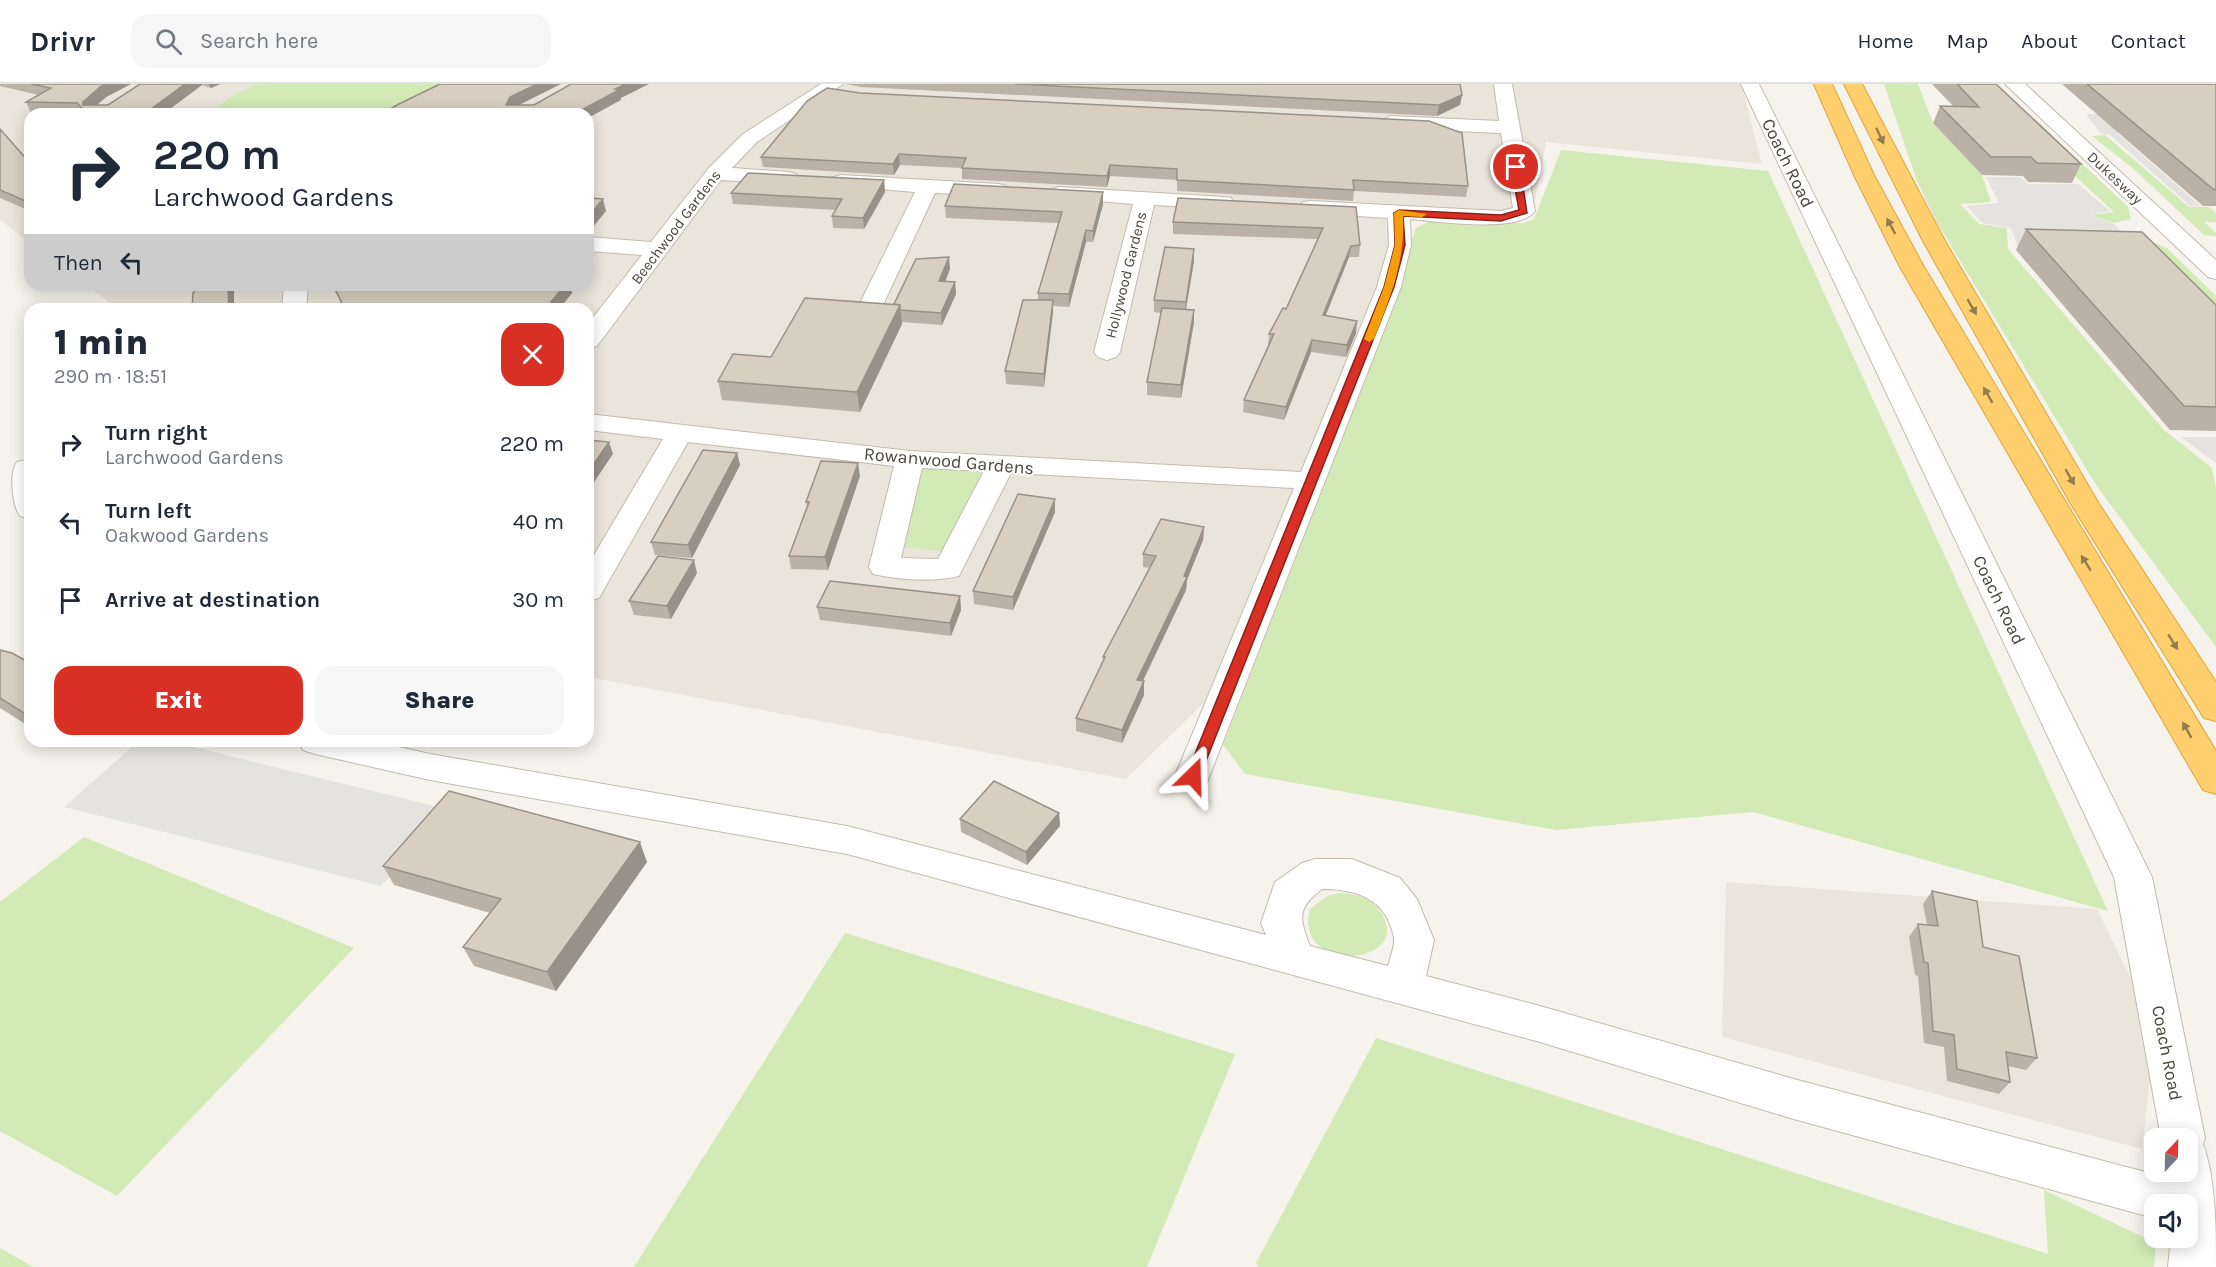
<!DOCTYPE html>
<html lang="en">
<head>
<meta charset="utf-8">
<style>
	body { margin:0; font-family:Karla,sans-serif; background:#f6f6f7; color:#1f2937; height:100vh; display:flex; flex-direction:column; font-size:22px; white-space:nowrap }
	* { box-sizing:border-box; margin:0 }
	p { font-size:20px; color:#747a83 }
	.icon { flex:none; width:33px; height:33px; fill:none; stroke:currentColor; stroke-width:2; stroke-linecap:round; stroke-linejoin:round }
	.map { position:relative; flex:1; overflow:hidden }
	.details { position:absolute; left:24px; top:219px; width:570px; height:444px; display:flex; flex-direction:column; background:#fff; border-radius:18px; box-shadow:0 3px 15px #0003 }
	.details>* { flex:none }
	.top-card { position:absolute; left:24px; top:24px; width:570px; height:183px; border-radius:18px; box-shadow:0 3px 15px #0003; background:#fff; color:#1f2937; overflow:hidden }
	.needle { width:39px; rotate:22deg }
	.tools { position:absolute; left:2144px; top:1044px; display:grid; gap:12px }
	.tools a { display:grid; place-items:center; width:54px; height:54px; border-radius:12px; background:#fff; box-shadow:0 3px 15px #0003; font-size:30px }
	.pin { position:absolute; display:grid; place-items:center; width:51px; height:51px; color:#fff; margin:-26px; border:3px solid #fff; border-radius:50%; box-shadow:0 2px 6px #0007 }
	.me { position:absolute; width:66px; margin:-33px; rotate:22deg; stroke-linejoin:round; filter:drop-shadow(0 0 4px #0008) }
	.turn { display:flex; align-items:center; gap:21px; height:126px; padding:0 30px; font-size:27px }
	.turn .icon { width:78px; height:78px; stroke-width:2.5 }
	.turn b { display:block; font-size:42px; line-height:51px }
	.then { display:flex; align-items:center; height:57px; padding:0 30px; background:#0003; gap:12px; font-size:22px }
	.round { display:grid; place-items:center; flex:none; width:63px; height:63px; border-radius:18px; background:#f6f6f7 }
	.headline { display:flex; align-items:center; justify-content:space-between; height:102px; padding:0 30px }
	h1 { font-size:36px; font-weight:800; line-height:45px }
	.action { display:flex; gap:12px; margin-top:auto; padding:12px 30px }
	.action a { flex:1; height:69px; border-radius:18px; background:#d93025; color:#fff; font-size:24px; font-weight:800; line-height:69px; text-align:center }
	.action a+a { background:#f6f6f7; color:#1f2937 }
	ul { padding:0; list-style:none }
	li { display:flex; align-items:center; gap:18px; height:78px; padding:0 30px }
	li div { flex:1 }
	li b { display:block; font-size:22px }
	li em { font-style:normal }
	header { display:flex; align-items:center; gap:36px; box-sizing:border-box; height:84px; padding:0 30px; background:#fff; border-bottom:2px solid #e0e1e3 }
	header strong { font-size:28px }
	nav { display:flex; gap:33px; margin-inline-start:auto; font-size:21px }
	.search { width:420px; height:54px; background:#f6f6f7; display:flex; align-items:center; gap:15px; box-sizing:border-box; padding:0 21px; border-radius:18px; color:#747a83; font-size:22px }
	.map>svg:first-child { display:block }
	.residential { fill:#eae5da }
	.green { fill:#d2eab5 }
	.parking { fill:#e5e3e0 }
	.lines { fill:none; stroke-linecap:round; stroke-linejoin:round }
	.minor-casing { stroke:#c2bbae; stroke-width:2 }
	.highway-casing { stroke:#e0a43c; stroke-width:2 }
	.minor { fill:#fff; fill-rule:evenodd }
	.highway { fill:#ffcf6e; fill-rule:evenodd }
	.wall { fill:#bab2a6 }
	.shaded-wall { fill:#979187 }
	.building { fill:#d8cfc1; stroke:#979187; stroke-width:1.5 }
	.oneway { fill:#937c4e }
	.route { fill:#d93025; stroke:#8d1f18; stroke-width:1.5 }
	.slow { fill:#f59e0b }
	.labels { text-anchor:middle; stroke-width:4.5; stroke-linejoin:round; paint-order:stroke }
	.far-street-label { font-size:15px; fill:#4b4439; stroke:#fff }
	.street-label { font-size:18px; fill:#4b4439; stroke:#fff }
</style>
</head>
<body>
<header>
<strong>Drivr</strong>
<div class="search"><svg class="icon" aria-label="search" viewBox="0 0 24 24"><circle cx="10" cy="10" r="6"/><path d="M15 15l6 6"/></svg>Search here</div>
<nav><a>Home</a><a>Map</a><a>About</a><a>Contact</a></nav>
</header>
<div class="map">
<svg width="2216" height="1183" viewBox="0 0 2216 1183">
	<rect width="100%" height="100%" fill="#f6f3ec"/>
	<path class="residential" d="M0,0H1741L1762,80L1546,58L1532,132L1481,136H1410L1408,175L1355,306L1262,562L1126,695L588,593V225H118L86,201H588V30H30V159L0,136Z
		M1726,798L2097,825L2136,905L2152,981L2142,1065L1722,953Z"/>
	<path class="green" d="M259,0H456L398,30H207L237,9Z
		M1884,0H1918L1933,39L1982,91L1991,118L1960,120L1979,140L2007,144L2008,165L2164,346L2212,384L2216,405V563L2096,401L1936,137L1917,97Z
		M2013,35L2038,38L2128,123L2131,135L2113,139L2091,131L2114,128Z
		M2105,51L2189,123H2209L2216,129V138H2204L2216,149V152L2204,151L2136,87L2092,52Z
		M1561,66L1768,87L2108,827L1753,728L1556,746L1245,690L1223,661L1350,335L1416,144L1430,137L1523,139L1534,135Z
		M2141,154L2167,164L2216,212V249Z
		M923,384L982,388L946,468L904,463Z
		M84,753L354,864L117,1112L0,1047V818Z
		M1338,809C1355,809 1373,814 1382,830C1413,882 1292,891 1310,825L1327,812Z
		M845,849L1235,970L1147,1183H634Z
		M1376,954L2048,1170L2044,1106L2156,1159L2154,1183H1259L1256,1179Z
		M0,1164L33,1183H0Z"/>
	<path class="parking" d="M2086,30H2098L2198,51L2117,49L2202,123L2190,122L2110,51L2101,50Z
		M1986,93H2020L2028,100H2078L2110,127L2090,131L2114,140L2124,151L2018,164L2011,144L1982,139L1967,122L1999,119Z
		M2181,353H2216V379Z
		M139,657H169L450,726L381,802L64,723Z"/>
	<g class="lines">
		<g class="minor-casing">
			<path id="minor" d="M821,0H843L757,58L732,84L789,88L796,90L799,94L796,98L789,100L721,96L597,262L588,264V240L642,171L588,167V153L651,158L708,85L743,50Z
				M1494,0H1512L1535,127C1519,150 1436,137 1410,135L1411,161L1401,203L1206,701L1193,705L1180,701L1175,692L1294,404L1011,389L959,492C934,498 898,496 873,490L869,483L894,382L688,358L603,507L599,514L588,517V481L663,355L588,346V330L910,367L1301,388L1377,203L1389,161L1388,134L1311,129L1303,128L1300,123L1303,118L1311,117L1500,127L1513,124L1501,49L1390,44L1380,38L1390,32L1499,37ZM922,384L984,387L938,475L901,474Z
				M1741,0H1759L2152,793L2205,1054L2203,1060C2216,1096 2216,1143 2216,1183H2168L2171,1154H2187V1120H2154V1134L1790,1034L1540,958L847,770L430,696L315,670L303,666L298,657H372L430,670L847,742L1266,851L1261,839L1275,798L1302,779L1315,775H1352L1400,794L1417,815L1434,856L1426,892L1540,922L1790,994L2168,1094L2167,1088H2187V1054H2161L2114,793ZM1322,805C1357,805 1387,815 1394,854C1395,862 1390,874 1388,882L1310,862C1299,834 1297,824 1322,805Z
				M2005,0H2025L2216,176V195L2208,193Z
				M841,91L999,100L1006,102L1010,106L1006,110L999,112L935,109L882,223L878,228L870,230L862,228L858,223L915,108L834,101L831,97L834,93Z
				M1059,103L1223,113L1231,114L1234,119L1231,124L1223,125L1154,121L1120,268L1116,273L1107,276L1098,273L1094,268L1133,120L1052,113L1048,109L1052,105Z
				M284,201H308L306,225H282Z
				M27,376H30V435L20,432C12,421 9,389 17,378Z"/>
		</g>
		<g class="highway-casing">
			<path id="highway" d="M1814,0H1832L1874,91L1924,183L2216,667V710L2203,706L1900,183L1854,91Z
				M1844,0H1862L1945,157L2099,420L2216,598V637L2204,634L2071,420L1923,157Z"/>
		</g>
		<use href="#minor" class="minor"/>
		<use href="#highway" class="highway"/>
	</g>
	<path class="wall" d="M0,0H131L106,13L97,21H108L140,0H220L211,4L202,1L163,30H81L31,29L26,18L39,11L0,2Z
		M846,0H1460L1462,11L1460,21L1437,32L861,3Z
		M1932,0H1996L2081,80L2072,99L2028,98L2023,92L1982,91L1933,39L1940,22H1953Z
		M2062,0H2216V122H2203Z
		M807,17L1468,102L1466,113L1354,107L1353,117L1177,107V96L1110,92L1107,103L962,95V84L900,81L894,91L763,83L761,73Z
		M0,45L30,79V127L0,114Z
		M884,96L885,108L864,145L833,144L832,132L835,126L733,120L731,109Z
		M1103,108V120L1093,158H1086L1069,223L1053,222V228L1044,303L1006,300L1005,287L1038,216V209L1058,139L946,134L945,122Z
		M1356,123L1360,161L1359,173H1349L1326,231L1356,249L1346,273L1311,268L1284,336L1243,328L1244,316L1269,262H1268L1269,250L1286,225L1318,155L1173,150V138Z
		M2026,145L2216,221V347L2170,346L2016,166Z
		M1194,165V177L1186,226L1194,238L1181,314L1147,311V298L1161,229L1154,228V216Z
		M950,185L945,197L955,198L956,210L942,241L902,238V240L860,328L722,316L718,297L894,220Z
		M332,201H570L572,209L559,225H344Z
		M737,369L740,381L692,474L655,471L651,458Z
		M860,392L828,486L791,485L789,472L807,422L806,418Z
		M1055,415V428L1013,526L974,520L973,507Z
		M1204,443L1203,456L1187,496L1186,506L1143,597L1144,611L1122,659L1076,647V634L1103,578V573L1150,484L1143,483V470Z
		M697,489L671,535L634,531L629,517Z
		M960,512L961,526L951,552L820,536L817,523Z
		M0,566L30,579V643L0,624Z
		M1059,729L1060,742L1027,781L961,748L960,735Z
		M647,778L556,907L474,882L463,863L490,829L394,801L383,782Z
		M1932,807L1983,863L2037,974L2026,986L2008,982L2010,998L1999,1010L1947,997L1944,963L1924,959L1918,892L1915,891L1909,853L1918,840L1927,841L1923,820Z"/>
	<path class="shaded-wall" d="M106,0H131L106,13L89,28L83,21V18L100,3Z
		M185,0H202V1L163,30H144Z
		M209,0H220L211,4Z
		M537,0H561L513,24L506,21L510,13Z
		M626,0H649L621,14V16L588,34V30H574L615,5Z
		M1462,11L1460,21L1437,32L1439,21Z
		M899,70L900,81L894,91L893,80Z
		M1110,81V92L1107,103V92Z
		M884,96L885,108L864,145L863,134Z
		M1103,108V120L1093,158V147Z
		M603,115L606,127L588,149V133Z
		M1086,146V158L1069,223V210Z
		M1351,162L1349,173L1321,243L1323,231Z
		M1194,165V177L1185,230L1186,218Z
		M949,173L950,185L941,209L939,197Z
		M955,198L956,210L942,241L941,229Z
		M228,201H234V225H229Z
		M565,201H570L572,209L559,225H546Z
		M1053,216V228L1044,303V290Z
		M900,221L902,240L860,328L857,308Z
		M1194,226V238L1181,314V301Z
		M1357,237L1356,249L1346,273L1347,261Z
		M1312,256L1311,268L1284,336L1286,323Z
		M609,358L613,370L588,407V388Z
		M737,369L740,381L692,474L688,461Z
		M858,379L860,392L828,486L825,473Z
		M1055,415V428L1013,526V513Z
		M1204,443L1203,456L1187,496L1186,506L1137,609V596L1184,492Z
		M694,476L697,489L671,535L667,522Z
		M960,512L961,526L951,552L950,539Z
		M589,525L594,538L588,547V527Z
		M1144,597V611L1122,659V646Z
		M1059,729L1060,742L1027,781L1026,768Z
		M640,758L647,778L556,907L547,888Z"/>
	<path class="building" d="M31,0H106L100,3L83,18V21H108L140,0H185L144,30H88L77,19L26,18L51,4Z
		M440,0H537L510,13L506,21H534L571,0H626L615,5L619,6L574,30H382L397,21Z
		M1015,0H1460L1462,11L1439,21Z
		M1957,0H1996L2081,80L2037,79L2031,73H1991L1940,22L1979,23Z
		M2087,0H2216V106L2213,105Z
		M827,4L860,9L1429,37L1462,49L1468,102L1353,96L1354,106L1177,96V85L1110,81L1107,92L962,84L966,74L899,70L893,80L761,73L807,17Z
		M0,45L30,79V119L0,106Z
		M748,89L884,96L863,134L832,132L842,115L731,109Z
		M954,100L1103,108L1093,147L1086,146L1069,210L1038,209L1062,128L945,122Z
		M588,114L603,115L588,133Z
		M1178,114L1356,123L1360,161L1351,162L1323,231L1357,237L1347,261L1312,256L1286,323L1244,316L1274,250H1269L1283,224L1286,225L1323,144L1173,138Z
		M2026,145L2142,148L2216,221V323L2184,322Z
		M1165,163L1194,165L1186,218L1154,216Z
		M949,173L939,197L955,198L941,229L900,226V221L894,220L916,175Z
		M199,201H228L229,225H192L193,209Z
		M333,201H565L546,224L512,222L508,225H358L343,221Z
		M805,214L900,221L857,308L718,297L733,270L771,273Z
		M1023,216H1053L1044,290L1005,287Z
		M1162,224L1194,226L1181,301L1147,298Z
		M588,356L609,358L588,388Z
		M703,366L737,369L688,461L651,458Z
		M821,377L858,379L825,473L789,472L809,418H806Z
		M1018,410L1055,415L1013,513L973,507Z
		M1161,435L1204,443L1184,492L1187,493L1137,596L1144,597L1122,646L1076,634L1105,573H1103L1156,472L1143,470Z
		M658,472L694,476L667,522L629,517Z
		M830,497L960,512L950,539L817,523Z
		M0,566L12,569L30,579V633L0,614Z
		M994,697L1059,729L1026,768L960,735Z
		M449,707L640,758L547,888L463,863L501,815L383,782Z
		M1932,807L1977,817L1983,863L2019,872L2037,974L2006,968L2010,998L1957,985L1954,951L1933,947L1928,879L1924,878L1918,840L1938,842Z"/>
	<defs><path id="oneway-solid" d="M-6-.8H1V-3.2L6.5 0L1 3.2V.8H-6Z" transform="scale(1.5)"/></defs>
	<g class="oneway">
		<use href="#oneway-solid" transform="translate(1880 52) rotate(65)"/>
		<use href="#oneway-solid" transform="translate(1891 142) rotate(-118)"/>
		<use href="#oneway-solid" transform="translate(1972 223) rotate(60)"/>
		<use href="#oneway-solid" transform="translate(1988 311) rotate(-120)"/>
		<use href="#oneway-solid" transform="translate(2070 393) rotate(60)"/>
		<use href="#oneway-solid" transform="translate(2086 479) rotate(-122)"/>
		<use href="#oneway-solid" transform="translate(2173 558) rotate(58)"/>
		<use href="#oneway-solid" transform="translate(2187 646) rotate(-119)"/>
	</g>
	<path class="route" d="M1516,81L1520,83L1527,129L1501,137L1403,132L1405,161L1394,203L1200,692L1198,696H1188L1186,692L1384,203L1395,161L1394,129L1399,126L1501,131L1519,126L1511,83Z"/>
	<path class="slow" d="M1399,126L1427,130L1422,133L1403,132C1405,179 1391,211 1374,255L1369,258L1364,255L1384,203L1395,161L1394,129Z"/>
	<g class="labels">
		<g class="far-street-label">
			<text transform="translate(2115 94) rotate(43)" y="5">Dukesway</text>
			<text transform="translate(676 143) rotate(-53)" y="5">Beechwood Gardens</text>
			<text transform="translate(1126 191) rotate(-76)" y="5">Hollywood Gardens</text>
		</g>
		<g class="street-label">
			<text transform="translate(1788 79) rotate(64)" y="6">Coach Road</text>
			<text transform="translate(949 377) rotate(5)" y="6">Rowanwood Gardens</text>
			<text transform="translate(1999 516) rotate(64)" y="6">Coach Road</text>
			<text transform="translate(2167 969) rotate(79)" y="6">Coach Road</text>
		</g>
	</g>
</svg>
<div class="tools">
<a><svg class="needle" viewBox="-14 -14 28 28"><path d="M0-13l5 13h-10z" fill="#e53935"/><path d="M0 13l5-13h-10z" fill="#747a83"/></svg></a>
<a><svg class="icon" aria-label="sound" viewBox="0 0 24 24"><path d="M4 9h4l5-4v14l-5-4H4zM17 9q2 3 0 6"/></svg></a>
</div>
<div class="pin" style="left:1516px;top:83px;background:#d93025"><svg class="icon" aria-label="arrive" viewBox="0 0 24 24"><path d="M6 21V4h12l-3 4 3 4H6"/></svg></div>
<svg class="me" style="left:1193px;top:692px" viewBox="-20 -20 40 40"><path d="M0-17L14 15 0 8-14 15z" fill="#d93025" stroke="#fff" stroke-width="4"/></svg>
<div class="top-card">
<div class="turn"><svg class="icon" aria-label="right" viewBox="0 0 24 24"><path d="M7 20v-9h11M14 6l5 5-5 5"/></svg><div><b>220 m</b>Larchwood Gardens</div></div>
<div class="then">Then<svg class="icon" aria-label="left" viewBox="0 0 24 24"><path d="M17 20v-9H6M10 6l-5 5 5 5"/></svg></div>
</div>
<section class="details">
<div class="headline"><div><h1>1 min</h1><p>290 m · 18:51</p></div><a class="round" style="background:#d93025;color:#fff"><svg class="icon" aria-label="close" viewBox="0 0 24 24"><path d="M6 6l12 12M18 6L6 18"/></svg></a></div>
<ul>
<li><svg class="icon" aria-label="right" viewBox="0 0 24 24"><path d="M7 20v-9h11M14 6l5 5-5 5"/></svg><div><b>Turn right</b><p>Larchwood Gardens</p></div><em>220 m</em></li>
<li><svg class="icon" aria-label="left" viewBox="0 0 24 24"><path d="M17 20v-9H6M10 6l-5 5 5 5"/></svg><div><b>Turn left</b><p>Oakwood Gardens</p></div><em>40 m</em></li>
<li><svg class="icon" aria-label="arrive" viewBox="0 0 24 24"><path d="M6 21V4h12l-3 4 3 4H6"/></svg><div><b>Arrive at destination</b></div><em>30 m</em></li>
</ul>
<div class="action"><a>Exit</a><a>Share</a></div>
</section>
</div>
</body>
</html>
